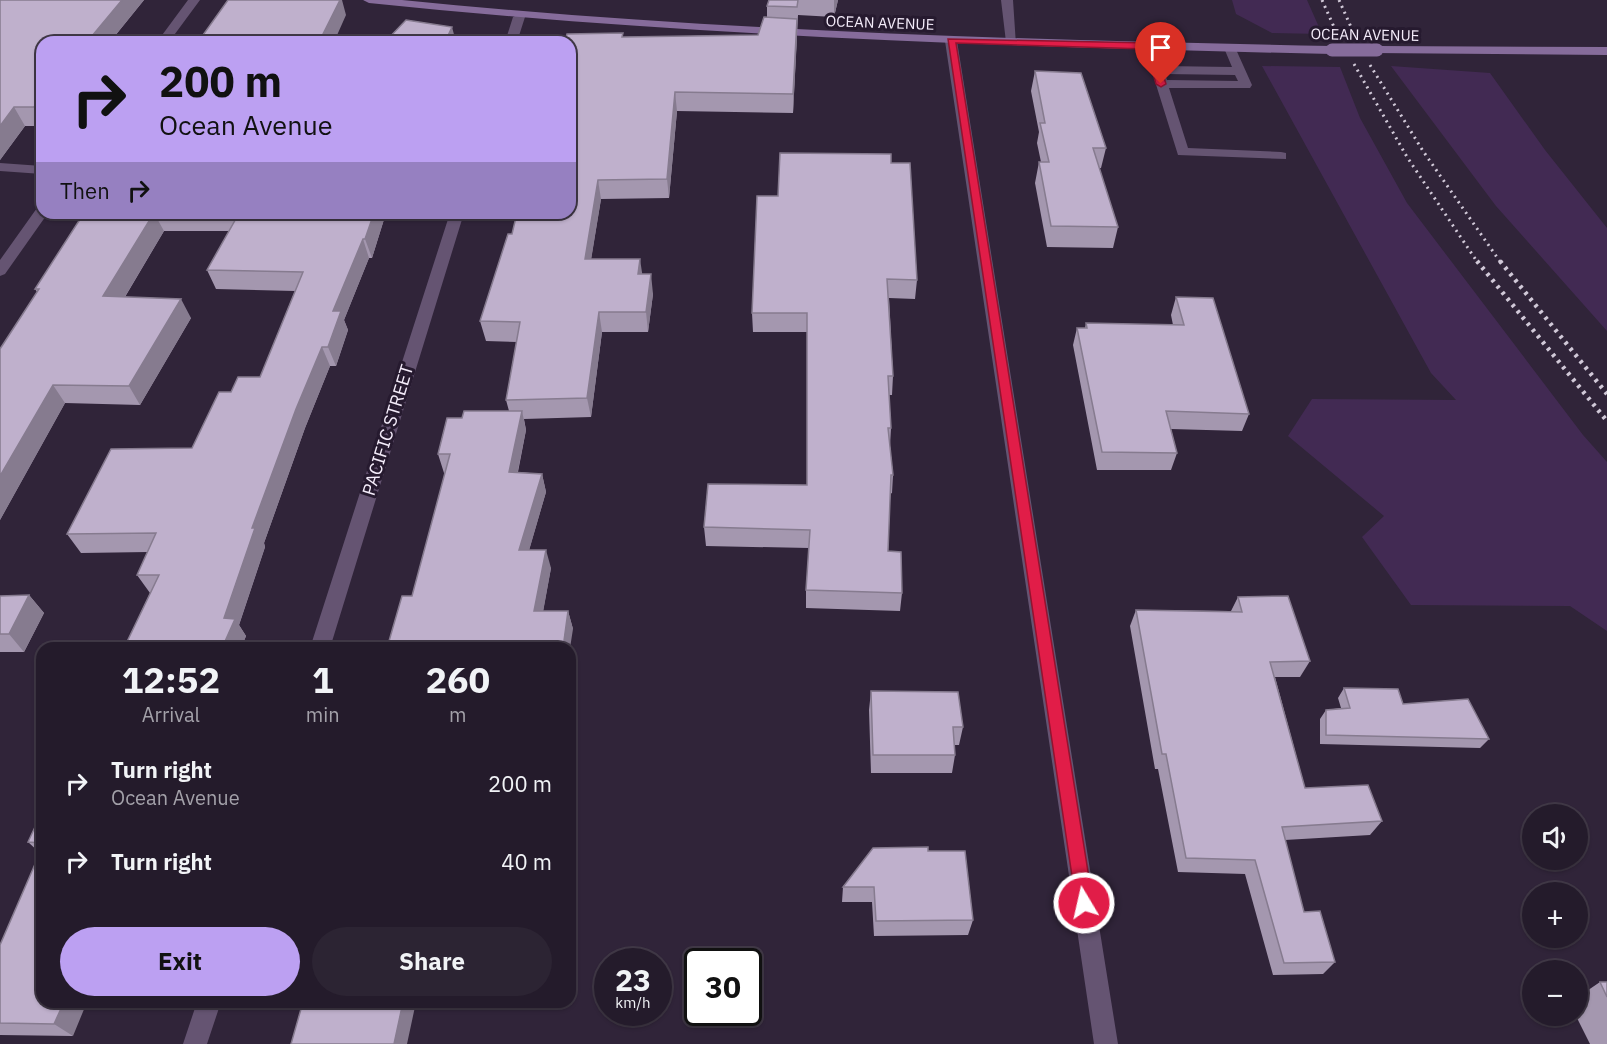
<!DOCTYPE html>
<html lang="en">
<head>
<meta charset="utf-8">
<style>
	body { margin:0; font-family:"IBM Plex Sans",sans-serif; background:#2c2433; color:#f1f3f6; height:100vh; display:flex; flex-direction:column; font-size:22px; white-space:nowrap }
	* { box-sizing:border-box; margin:0 }
	p { font-size:20px; color:#a3a1a9 }
	.icon { flex:none; width:33px; height:33px; fill:none; stroke:currentColor; stroke-width:2; stroke-linecap:round; stroke-linejoin:round }
	.map { position:relative; flex:1; overflow:hidden }
	.details { position:absolute; left:36px; top:642px; width:540px; height:366px; display:flex; flex-direction:column; background:#241b2b; border-radius:18px; box-shadow:0 2px 4px #0004,0 0 0 2px #413947 }
	.details>* { flex:none }
	.banner { position:absolute; left:36px; top:36px; width:540px; height:183px; border-radius:18px; box-shadow:0 2px 4px #0004,0 0 0 2px #413947; background:#bca0f2; color:#111; overflow:hidden }
	.buttons { position:absolute; left:1522px; top:804px; display:grid; gap:12px }
	.buttons a { display:grid; place-items:center; width:66px; height:66px; border-radius:50%; background:#241b2b; box-shadow:0 2px 4px #0004,0 0 0 2px #413947; font-size:30px }
	.speed { position:absolute; left:594px; top:948px; display:flex; gap:12px; font-size:30px; font-weight:700; text-align:center }
	.speed>* { display:grid; place-content:center; width:78px; height:78px; border-radius:50%; background:#241b2b; box-shadow:0 2px 4px #0004,0 0 0 2px #413947; line-height:1 }
	.speed small { font-size:15px; font-weight:400 }
	.speed .limit { border:3px solid #111; border-radius:9px; background:#fff; color:#111 }
	.pin { position:absolute; display:grid; place-items:center; width:51px; height:51px; color:#fff; margin:-62px -26px; border-radius:50% 50% 50% 0; rotate:-45deg; box-shadow:0 0 6px #0007 }
	.pin .icon { rotate:45deg }
	.me { position:absolute; width:66px; margin:-33px; rotate:351deg; stroke-linejoin:round; filter:drop-shadow(0 0 4px #0008) }
	.turn { display:flex; align-items:center; gap:21px; height:126px; padding:0 24px; font-size:27px }
	.turn .icon { width:78px; height:78px; stroke-width:2.5 }
	.turn b { display:block; font-size:42px; line-height:51px }
	.then { display:flex; align-items:center; height:57px; padding:0 24px; background:#0003; gap:12px; font-size:22px }
	.eta { display:flex; justify-content:space-evenly; align-items:center; height:102px; text-align:center }
	.eta b { font-size:36px; font-weight:800; line-height:42px }
	.cta { display:flex; gap:12px; margin-top:auto; padding:12px 24px }
	.cta a { flex:1; height:69px; border-radius:36px; background:#bca0f2; color:#111; font-size:24px; font-weight:800; line-height:69px; text-align:center }
	.cta a+a { background:#2c2433; color:#f1f3f6 }
	ul { padding:0; list-style:none }
	li { display:flex; align-items:center; gap:18px; height:78px; padding:0 24px }
	li div { flex:1 }
	li b { display:block; font-size:22px }
	li em { font-style:normal }
	.map>svg:first-child { display:block }
	.green { fill:#422a53 }
	.lines { fill:none; stroke-linecap:round; stroke-linejoin:round }
	.lane { fill:#655472; fill-rule:evenodd }
	.street { fill:#655472; fill-rule:evenodd }
	.secondary { fill:#866c9b; fill-rule:evenodd }
	.rail-far1 { stroke:#d1c9d8; stroke-width:3; stroke-dasharray:2 4.5; stroke-linecap:butt }
	.rail { stroke:#d1c9d8; stroke-width:4.5; stroke-dasharray:3 5; stroke-linecap:butt }
	.secondary-bridge { stroke:#866c9b; stroke-width:13 }
	.wall { fill:#a497af }
	.shaded-wall { fill:#867b8f }
	.building { fill:#bfb0cc; stroke:#867b8f; stroke-width:1.5 }
	.route { fill:#e11d48; stroke:#92132f; stroke-width:1.5 }
	.labels { text-anchor:middle; stroke-width:6; stroke-linejoin:round; paint-order:stroke }
	.far-street-label { font-size:15px; fill:#f4ecfa; stroke:#261a2f }
	.street-label { font-size:18px; fill:#f4ecfa; stroke:#261a2f }
</style>
</head>
<body>
<div class="map">
<svg width="1607" height="1044" viewBox="0 0 1607 1044">
	<rect width="100%" height="100%" fill="#302439"/>
	<path class="green" d="M1232,0H1307L1322,34L1272,33L1236,14Z
		M1262,66L1340,67L1360,118L1407,203L1583,435L1607,462V631L1570,606L1411,605L1362,537L1384,516L1288,436L1312,399L1456,400L1431,373Z
		M1391,66L1490,73L1545,150L1607,228V331L1496,206Z"/>
	<g class="lines">
		<path class="lane" d="M1001,0H1013L1016,45L1006,42Z
			M1146,43H1154L1162,66L1232,67L1224,48L1234,45L1252,85L1250,88H1169L1188,148L1281,152L1286,153V159L1178,155L1144,46ZM1165,74L1235,75L1238,81L1167,80Z"/>
		<path class="street" d="M188,0H200L169,42H157Z
			M519,14L525,17L517,42H505L513,17Z
			M951,37L957,41L1118,1044H1094L945,41Z
			M0,163L42,166V174L0,171Z
			M42,207V213H48L5,274L0,276V260L37,208Z
			M450,213H464L330,648H310Z
			M197,1002H221L207,1044H183Z"/>
		<path class="secondary" d="M363,0H402C711,31 1022,40 1332,46L1338,50L1332,54C1010,47 689,36 369,3Z
			M1377,46L1607,47V55L1373,53V47Z"/>
		<path class="rail-far1" d="M1322,0L1338,36
			M1339,0L1355,36
			M1354,64L1407,157L1478,263
			M1370,65L1423,151L1501,263"/>
		<path class="rail" d="M1477,261L1607,421
			M1500,261L1607,394"/>
		<path class="secondary-bridge" d="M1332,50H1377"/>
	</g>
	<path class="wall" d="M0,0H144L110,42H42V126H25L0,160Z
		M769,0H838L834,17L798,15L793,113L677,111L669,198L601,199L591,259L642,274L653,294L648,332H602L591,417L524,419L526,430L518,472L542,474L546,492L529,550L551,568L543,611H568L573,629L412,596L445,473H444L438,454L462,418L509,411L506,400L517,342L486,341L480,321L512,234L623,37L758,35L767,18V6Z
		M1035,71L1106,148L1101,168H1099L1118,227L1113,248L1047,247L1035,183L1039,162H1041L1037,143L1039,132L1031,91Z
		M891,163L917,280L915,299L889,298L893,376L892,395H889L891,428L890,446L893,475L892,493L890,494L888,551L902,593L900,611L806,608V590L809,548L706,546L704,527L807,485V332H753L752,313L778,196Z
		M84,213H386L372,258H369L344,320L348,330L336,366H330L305,428L264,543L265,547L239,625L246,636L241,648H124L150,593L137,575L148,552L81,553L67,534L192,448L231,392L260,377L295,291L216,289L207,270L229,231H164L125,297L191,318L140,405L65,403L0,520V349L37,292L35,289Z
		M1176,297L1249,414L1242,431L1171,429L1177,453L1171,470H1097L1073,345L1077,328H1085L1086,323L1173,325L1171,315Z
		M29,595L44,613L24,652H0V596Z
		M1238,597L1310,661L1300,677H1275L1305,788L1382,821L1370,835L1285,840L1304,912L1335,962L1323,974L1273,975L1245,874L1178,872L1158,769H1155L1130,626L1136,610L1231,611Z
		M1344,688L1403,704L1489,739L1480,748L1320,744V719L1326,710L1341,708L1338,698Z
		M871,691L963,727L959,745H954L955,755L952,773H871L869,710Z
		M42,812V1002L73,1036L0,1035V945L40,853L28,842Z
		M928,851L973,920L968,935L874,936L872,902H842L843,887Z
		M1600,982H1607V1044H1590L1576,1016H1578V997Z"/>
	<path class="shaded-wall" d="M122,0H144L110,42H87Z
		M340,0H342L346,15L334,42H319Z
		M834,0H838L834,17Z
		M797,19V38L793,113V94Z
		M452,27L456,42H445Z
		M675,92L677,111L669,198L667,179Z
		M42,97V122L34,107Z
		M14,107L25,126L0,160V126Z
		M598,180L601,199L588,279L585,259Z
		M154,213L164,231L114,315L103,296Z
		M374,213H386L372,258L365,239Z
		M363,239L369,258L344,320L348,330L336,366L328,347L333,311Z
		M640,259L643,279L638,274Z
		M651,274L653,294L648,332L646,312Z
		M181,299L191,318L140,405L129,386Z
		M599,312L602,332L591,417L587,398Z
		M322,347L330,366L305,428L264,543L265,547L239,625L246,636L241,648H222L224,618L252,528L296,409Z
		M53,385L65,403L0,520V476Z
		M522,411L526,430L514,490L509,472Z
		M542,474L546,492L524,568L519,550Z
		M546,550L551,568L540,629L534,611Z
		M29,595L44,613L24,652L9,634Z
		M568,611L573,629L570,648H563Z
		M64,1002H87L73,1036L54,1024Z
		M403,1002H416L407,1044H394Z"/>
	<path class="building" d="M0,0H122L87,42H42V97L34,107H14L0,126Z
		M228,0H340L319,42H198Z
		M769,0H798L797,7L767,6Z
		M764,17L797,19L793,94L675,92L667,179L598,180L585,259H640L638,274H651L646,312H599L587,398L506,400L520,322L480,321L508,234H512L517,213H570V42H565L567,34L623,33L622,37L758,35Z
		M406,20L452,27L445,42H385Z
		M1035,71L1081,73L1106,148H1093L1118,227L1051,226L1039,162H1049L1040,123H1045Z
		M780,153L891,154V163H910L917,280L887,279L893,376H888L891,428H888L893,475H891L888,551L901,552L902,593L806,590L810,530L704,527L708,484L807,485V313H752L757,196H778Z
		M84,213H154L103,296L181,299L129,386L53,385L0,476V349L39,289H35Z
		M233,213H374L365,239H363L333,311H341L328,347H322L296,409L252,528H255L224,618L235,619L222,648H124L159,575H137L156,533L67,534L111,449L192,448L219,392H231L238,377H260L303,272L207,270L238,215H232Z
		M1176,297L1213,298L1249,414L1166,411L1177,453L1102,452L1077,328H1087L1086,323L1184,325Z
		M464,411H522L509,472L542,474L519,550H546L534,611H568L563,648H387L402,596H412L450,454H438L447,418H462Z
		M29,595L9,634H0V596Z
		M1288,596L1310,661L1270,662L1305,788L1368,785L1382,821L1282,827L1304,912L1320,911L1335,962L1284,963L1255,860L1186,858L1166,754H1162L1136,610L1242,612L1238,597Z
		M1344,688L1398,689L1403,704L1468,699L1489,739L1326,735V710L1350,708Z
		M871,691L958,692L963,727H953L955,755H873Z
		M42,812V843L28,842Z
		M928,847V851H965L973,920L876,921L874,887H843L873,848Z
		M42,848V1002H64L54,1024L0,1023V945Z
		M1600,982H1607V997Z
		M303,1002H403L394,1044H291Z"/>
	<path class="route" d="M948,39L1150,43L1154,46L1166,84L1161,87L1156,84L1146,49L956,43L1093,903L1090,909L1084,911L1078,909L1076,903Z"/>
	<g class="labels">
		<g class="far-street-label">
			<text transform="translate(880 23) rotate(2)" y="5">OCEAN AVENUE</text>
			<text transform="translate(1365 35) rotate(1)" y="5">OCEAN AVENUE</text>
		</g>
		<g class="street-label">
			<text transform="translate(388 430) rotate(-73)" y="6">PACIFIC STREET</text>
		</g>
	</g>
</svg>
<div class="buttons">
<a><svg class="icon" aria-label="sound" viewBox="0 0 24 24"><path d="M4 9h4l5-4v14l-5-4H4zM17 9q2 3 0 6"/></svg></a>
<a>+</a>
<a>−</a>
</div>
<div class="speed"><div>23<small>km/h</small></div><div class="limit">30</div></div>
<div class="pin" style="left:1161px;top:84px;background:#d93025"><svg class="icon" aria-label="arrive" viewBox="0 0 24 24"><path d="M6 21V4h12l-3 4 3 4H6"/></svg></div>
<svg class="me" style="left:1084px;top:903px" viewBox="-20 -20 40 40"><circle r="17" fill="#e11d48" stroke="#fff" stroke-width="3"/><path d="M0-11L8 9 0 5-8 9z" fill="#fff"/></svg>
<div class="banner">
<div class="turn"><svg class="icon" aria-label="right" viewBox="0 0 24 24"><path d="M7 20v-9h11M14 6l5 5-5 5"/></svg><div><b>200 m</b>Ocean Avenue</div></div>
<div class="then">Then<svg class="icon" aria-label="right" viewBox="0 0 24 24"><path d="M7 20v-9h11M14 6l5 5-5 5"/></svg></div>
</div>
<section class="details">
<div class="eta">
<div><b>12:52</b><p>Arrival</p></div>
<div><b>1</b><p>min</p></div>
<div><b>260</b><p>m</p></div>
</div>
<ul>
<li><svg class="icon" aria-label="right" viewBox="0 0 24 24"><path d="M7 20v-9h11M14 6l5 5-5 5"/></svg><div><b>Turn right</b><p>Ocean Avenue</p></div><em>200 m</em></li>
<li><svg class="icon" aria-label="right" viewBox="0 0 24 24"><path d="M7 20v-9h11M14 6l5 5-5 5"/></svg><div><b>Turn right</b></div><em>40 m</em></li>
</ul>
<div class="cta"><a>Exit</a><a>Share</a></div>
</section>
</div>
</body>
</html>
